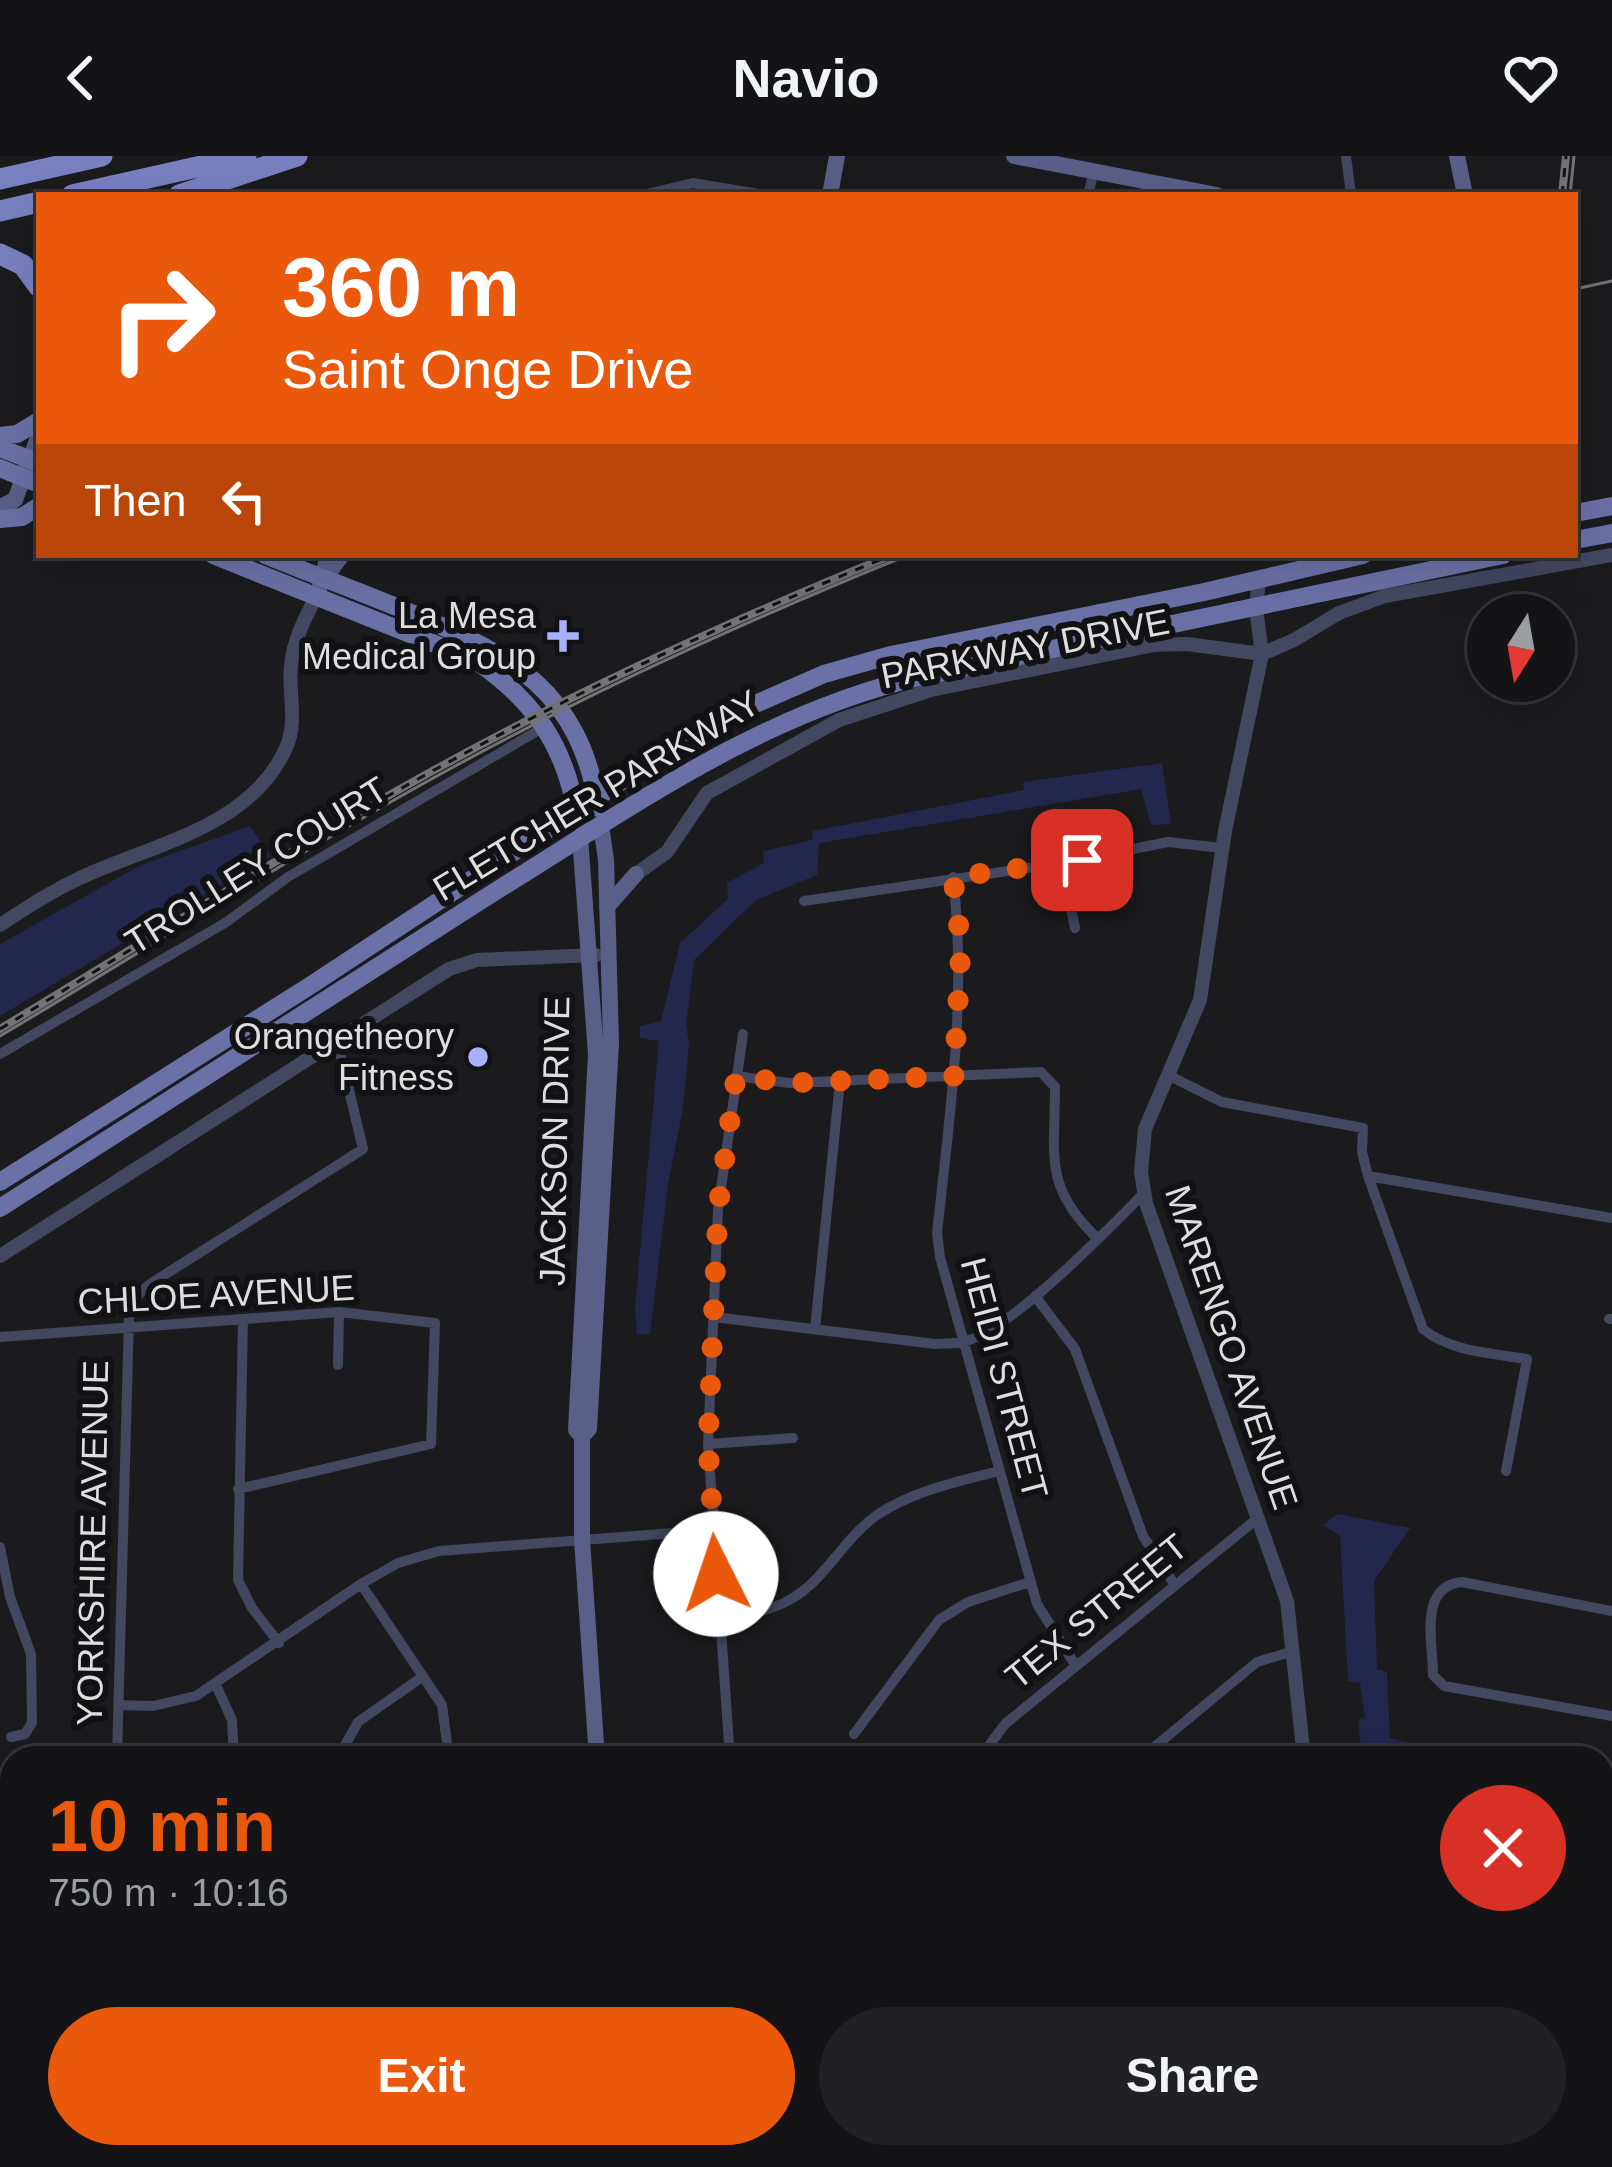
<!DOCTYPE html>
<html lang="en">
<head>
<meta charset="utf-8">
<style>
	body { margin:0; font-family:Helvetica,sans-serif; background:#212123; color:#f1f3f6; height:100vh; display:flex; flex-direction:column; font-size:45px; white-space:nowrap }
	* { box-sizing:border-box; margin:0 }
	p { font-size:39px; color:#9d9ea1 }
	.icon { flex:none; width:66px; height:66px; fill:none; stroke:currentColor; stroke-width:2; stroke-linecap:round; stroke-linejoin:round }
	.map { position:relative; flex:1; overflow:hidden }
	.panel { position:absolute; left:0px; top:1590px; width:1614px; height:423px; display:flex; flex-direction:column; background:#141416; border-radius:36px 36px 0 0; box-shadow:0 12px 48px #0002,0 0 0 3px #333335 }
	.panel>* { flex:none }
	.hud { position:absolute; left:36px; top:36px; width:1542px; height:366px; border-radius:0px; box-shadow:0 12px 48px #0002,0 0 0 3px #333335; background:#ea580c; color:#fff; overflow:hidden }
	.needle { width:78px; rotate:191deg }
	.fabs { position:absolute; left:1467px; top:438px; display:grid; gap:24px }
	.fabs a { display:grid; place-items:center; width:108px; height:108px; border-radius:50%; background:#141416; box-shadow:0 12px 48px #0002,0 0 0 3px #333335; font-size:60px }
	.pin { position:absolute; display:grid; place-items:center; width:102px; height:102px; color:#fff; margin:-51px; border-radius:24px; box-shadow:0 6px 18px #0006 }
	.me { position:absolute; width:132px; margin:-66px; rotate:356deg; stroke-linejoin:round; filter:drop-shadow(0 0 9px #0008) }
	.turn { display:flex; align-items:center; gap:42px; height:252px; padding:0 48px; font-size:54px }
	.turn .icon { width:156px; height:156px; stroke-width:2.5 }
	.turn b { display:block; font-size:84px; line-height:102px }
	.then { display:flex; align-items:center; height:114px; padding:0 48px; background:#0003; gap:24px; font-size:45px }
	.round { display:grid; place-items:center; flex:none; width:126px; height:126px; border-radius:63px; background:#212123 }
	.head { display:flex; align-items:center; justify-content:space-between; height:204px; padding:0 48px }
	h1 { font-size:72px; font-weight:700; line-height:90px; color:#ea580c }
	.action { display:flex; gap:24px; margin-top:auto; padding:24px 48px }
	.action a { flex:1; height:138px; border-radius:72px; background:#ea580c; color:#fff; font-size:48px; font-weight:700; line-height:138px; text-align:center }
	.action a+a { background:#212123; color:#f1f3f6 }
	header { display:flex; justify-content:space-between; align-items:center; height:156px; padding:0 48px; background:#141416; font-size:54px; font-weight:700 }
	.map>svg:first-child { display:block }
	.green { fill:#23264d }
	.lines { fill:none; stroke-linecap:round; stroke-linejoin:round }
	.minor { stroke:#434760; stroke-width:10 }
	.tertiary { stroke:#434760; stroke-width:14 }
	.secondary { stroke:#595f88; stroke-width:16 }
	.primary { stroke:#6a71a6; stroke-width:18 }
	.motorway { stroke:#7981c1; stroke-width:21 }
	.tram { stroke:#737375; stroke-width:3 }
	.rail-casing { stroke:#737375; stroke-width:8 }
	.rail { stroke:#121214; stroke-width:3; stroke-dasharray:9; stroke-linecap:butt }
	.route { stroke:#ea580c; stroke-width:21; stroke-dasharray:0 37.8 }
	.poi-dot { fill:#a7b1fc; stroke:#121214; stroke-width:4.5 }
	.labels { text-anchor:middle; stroke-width:12; stroke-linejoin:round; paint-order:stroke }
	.poi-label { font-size:36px; fill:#dededf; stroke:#121214; text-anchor:end }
	.street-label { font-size:36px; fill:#dededf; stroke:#121214 }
</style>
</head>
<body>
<header><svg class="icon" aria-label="back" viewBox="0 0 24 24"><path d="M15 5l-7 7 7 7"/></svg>Navio<svg class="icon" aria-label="heart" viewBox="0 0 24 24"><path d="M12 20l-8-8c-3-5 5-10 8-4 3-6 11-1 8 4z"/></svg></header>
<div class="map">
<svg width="1612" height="2011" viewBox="0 0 1612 2011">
	<rect width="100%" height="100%" fill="#1b1b1d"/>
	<path class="green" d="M1162,607L1171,668L1151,669L1141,633L819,687L817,719L756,744L694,804L686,869L689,888L683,953L668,1028L650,1178L637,1179L635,1151L659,885L640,882V870L661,865L680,787L728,743L727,727L764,707L763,695L812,684L813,675L1024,634L1023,626Z
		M250,670L270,700L0,860V788L141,709Z
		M1338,1358L1410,1372L1374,1425L1377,1513L1387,1516L1390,1582L1458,1598L1447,1602H1362L1358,1564L1365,1561L1360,1527L1348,1525L1340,1380L1323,1369Z"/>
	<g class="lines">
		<path class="minor" d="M1346,0L1351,39
			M642,39L693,27L765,39
			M1088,39L1094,15
			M1062,707L1075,772
			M953,721C967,841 950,958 937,1077L940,1101L1037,1448L1076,1510
			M804,745L1062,707L1168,686L1222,692
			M0,898L225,767L288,721L544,571
			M1168,919L1222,946L1363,972L1362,996L1368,1020L1423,1173C1451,1196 1491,1197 1527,1203L1506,1315
			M736,920L789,927L1041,916L1055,931C1055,1000 1043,1031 1098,1083
			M1368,1020L1612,1062
			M1035,1140L1075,1193L1143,1380L1175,1429
			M714,1161L935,1188C944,1187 954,1188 963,1186C1012,1174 1107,1074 1145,1036
			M243,1163L238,1424L252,1452L279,1487
			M1609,1163H1612
			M815,1173L840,925
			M0,1181L339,1156L435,1167L431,1288L238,1333
			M338,1209L339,1156
			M708,1288L793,1282
			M0,1391L10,1441L31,1498L32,1567L25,1578L11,1581
			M361,1428L442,1549L449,1602
			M1612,1455L1462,1426C1418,1430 1433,1486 1433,1519L1444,1530L1612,1560
			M720,1463C744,1458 769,1456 791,1443C825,1424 844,1382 877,1359C912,1335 959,1325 999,1315
			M216,1529L232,1564L234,1602
			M119,1549L153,1550L196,1540L361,1428L398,1407L439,1395L713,1374
			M854,1578L939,1464L968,1446L1030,1426
			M117,1602L129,1161L139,1138L150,1128L363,993L337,884
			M338,1602L358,1566L422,1521
			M730,1602L708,1288L718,1053L743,878
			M980,1602L1005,1568L1258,1362
			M1141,1602L1257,1506L1294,1495
			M0,1876L12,1878
			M0,1992L12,1994
			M44,2001L92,2011
			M761,2001L762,2011
			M319,2011L326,2001
			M1052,2011L1055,2001"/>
		<path class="tertiary" d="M1259,423L1256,452L1262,498L1225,675L1200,844L1145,973L1141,1016L1146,1047L1287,1445L1304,1602
			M636,718L667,696L707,637L839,564L931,534L1154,489L1187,488L1262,498L1294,484L1339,457L1385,440L1612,399
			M0,769C26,752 52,735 80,722C152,688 250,672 286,592C298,565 288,538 291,510C293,485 305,462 316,441
			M0,1100L449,813L477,804L596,799"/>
		<path class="secondary" d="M1014,0L1217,39
			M1457,0L1465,39
			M830,39L837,0
			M0,351L15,344L39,279
			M325,422L342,399
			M319,434L328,399
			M580,681L596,898L576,1274L582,1280V1384L597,1602
			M607,751L636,718
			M582,1280L589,1273L611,887L606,704L601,669
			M501,2011L508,2001"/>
		<path class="primary" d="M0,280L17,278L39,265
			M0,292L39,307
			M0,312L39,328
			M1575,357L1612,350
			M0,363L22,361L39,350
			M1575,384L1612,377
			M213,399L475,504C536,546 566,591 578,665
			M265,399C314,419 363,437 411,457C512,499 580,535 598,652
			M0,1026L308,831L681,586L753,549L824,518L891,499L1204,436L1363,399
			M0,1052C166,945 332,838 499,733C633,650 763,557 919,521L1503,399
			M1602,1821L1612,1818
			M1602,1843L1612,1840
			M1335,2011L1341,2001
			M1360,2011L1367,2001"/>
		<path class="motorway" d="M0,23L102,0
			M72,39L246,0
			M179,39L297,0
			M0,55L39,46
			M0,98L23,109L39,131"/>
		<path class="tram" d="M1570,39L1574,0
			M1575,133L1612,125
			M0,880C148,792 295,698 446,615C596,533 750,463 908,399"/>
		<g class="rail-casing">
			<path id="rail" d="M1562,39L1566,0
				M0,873C148,784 295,690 447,607C591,528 740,461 892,399"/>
		</g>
		<use href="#rail" class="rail"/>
	</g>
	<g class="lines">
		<path class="route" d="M716,1418L708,1288L718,1053L736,920L789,927L954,920L961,790L953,721L1082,704"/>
	</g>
	<g class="poi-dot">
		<path d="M557 462h12v12h12v12h-12v12h-12v-12h-12v-12h12z"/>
		<circle cx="478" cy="901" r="12"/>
	</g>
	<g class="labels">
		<g class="poi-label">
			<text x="536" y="472">La Mesa<tspan x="536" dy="41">Medical Group</tspan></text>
			<text x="454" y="893">Orangetheory<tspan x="454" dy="41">Fitness</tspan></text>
		</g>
		<g class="street-label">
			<text transform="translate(1025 492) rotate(-11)" y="13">PARKWAY DRIVE</text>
			<text transform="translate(596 639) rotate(-31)" y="13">FLETCHER PARKWAY</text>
			<text transform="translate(256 709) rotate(-32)" y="13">TROLLEY COURT</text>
			<text transform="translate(554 985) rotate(-89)" y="13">JACKSON DRIVE</text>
			<text transform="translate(216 1138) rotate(-3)" y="13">CHLOE AVENUE</text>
			<text transform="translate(1232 1191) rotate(71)" y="13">MARENGO AVENUE</text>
			<text transform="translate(1005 1222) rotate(75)" y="13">HEIDI STREET</text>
			<text transform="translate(92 1387) rotate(-89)" y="13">YORKSHIRE AVENUE</text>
			<text transform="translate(1096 1455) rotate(-39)" y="13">TEX STREET</text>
		</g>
	</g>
</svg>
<div class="fabs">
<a><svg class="needle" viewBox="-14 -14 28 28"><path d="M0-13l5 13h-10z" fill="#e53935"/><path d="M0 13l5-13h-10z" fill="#9d9ea1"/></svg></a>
</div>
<div class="pin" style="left:1082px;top:704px;background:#d93025"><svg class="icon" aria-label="arrive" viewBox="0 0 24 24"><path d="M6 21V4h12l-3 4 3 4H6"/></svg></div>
<svg class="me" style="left:716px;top:1418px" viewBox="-20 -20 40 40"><circle r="19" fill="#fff"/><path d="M0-13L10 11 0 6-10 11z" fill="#ea580c"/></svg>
<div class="hud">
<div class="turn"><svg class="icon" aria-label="right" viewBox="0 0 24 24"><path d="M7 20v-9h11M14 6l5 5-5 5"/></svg><div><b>360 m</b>Saint Onge Drive</div></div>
<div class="then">Then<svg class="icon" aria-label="left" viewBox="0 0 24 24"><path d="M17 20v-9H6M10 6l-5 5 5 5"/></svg></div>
</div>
<section class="panel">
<div class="head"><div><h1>10 min</h1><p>750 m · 10:16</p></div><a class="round" style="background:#d93025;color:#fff"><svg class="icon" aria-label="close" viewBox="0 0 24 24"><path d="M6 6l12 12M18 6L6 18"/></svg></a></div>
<div class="action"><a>Exit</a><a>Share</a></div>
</section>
</div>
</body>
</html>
